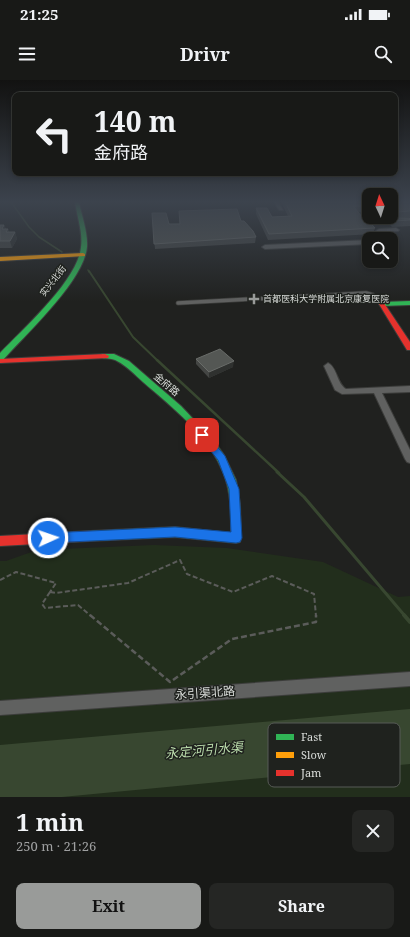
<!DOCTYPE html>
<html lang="en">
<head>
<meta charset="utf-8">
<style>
	body { margin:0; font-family:"Noto Serif","Noto Sans SC",serif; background:#252624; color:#f1f3f6; height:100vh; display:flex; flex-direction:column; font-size:15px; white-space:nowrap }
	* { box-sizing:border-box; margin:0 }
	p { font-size:13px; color:#9fa0a1 }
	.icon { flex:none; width:22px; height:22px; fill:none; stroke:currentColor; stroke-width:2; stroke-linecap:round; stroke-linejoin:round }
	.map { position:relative; height:717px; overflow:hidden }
	.panel { display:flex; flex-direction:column; background:#181917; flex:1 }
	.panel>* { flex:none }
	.top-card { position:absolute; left:12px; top:12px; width:386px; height:84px; border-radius:8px; box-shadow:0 2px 6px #0003,0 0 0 1px #363836; background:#181917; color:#f1f3f6; overflow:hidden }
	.needle { width:26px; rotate:356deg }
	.controls { position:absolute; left:362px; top:108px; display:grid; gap:8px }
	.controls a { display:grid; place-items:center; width:36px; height:36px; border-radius:8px; background:#181917; box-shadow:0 2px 6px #0003,0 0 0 1px #363836; font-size:20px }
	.pin { position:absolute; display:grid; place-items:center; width:34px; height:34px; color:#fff; margin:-17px; border-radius:8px; box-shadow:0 2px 6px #0006 }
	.me { position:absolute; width:44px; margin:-22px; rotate:87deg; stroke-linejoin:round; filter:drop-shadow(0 0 3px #0008) }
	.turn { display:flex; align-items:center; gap:14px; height:84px; padding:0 16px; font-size:18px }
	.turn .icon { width:52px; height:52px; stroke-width:2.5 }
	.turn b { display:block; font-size:28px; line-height:34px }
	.round { display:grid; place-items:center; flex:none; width:42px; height:42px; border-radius:8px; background:#252624 }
	.summary { display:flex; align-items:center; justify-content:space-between; height:68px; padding:0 16px }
	h1 { font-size:24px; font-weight:700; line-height:30px }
	.button { display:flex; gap:8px; margin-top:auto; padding:8px 16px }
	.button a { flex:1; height:46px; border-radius:8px; background:#999b99; color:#111; font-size:16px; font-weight:700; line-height:46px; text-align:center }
	.button a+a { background:#252624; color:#f1f3f6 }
	.status { display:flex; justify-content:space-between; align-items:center; height:28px; padding:0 20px; background:#181917; direction:ltr }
	.status svg { height:11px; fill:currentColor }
	header { display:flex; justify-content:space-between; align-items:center; height:52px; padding:0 16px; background:#181917; font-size:18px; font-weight:700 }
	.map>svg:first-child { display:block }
	.green { fill:#222e1c }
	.water { fill:#384730 }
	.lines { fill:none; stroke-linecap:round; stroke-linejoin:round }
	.stream-far4 { stroke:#384730; stroke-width:1.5 }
	.stream-far3 { stroke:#384730; stroke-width:2 }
	.stream-far2 { stroke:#384730; stroke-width:2.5 }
	.stream-far1 { stroke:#384730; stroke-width:3 }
	.stream { stroke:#384730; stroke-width:4 }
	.lane-casing { stroke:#3c3d3b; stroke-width:5 }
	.street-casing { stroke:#3c3d3b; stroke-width:2 }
	.fast-casing { stroke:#3c3d3b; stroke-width:2 }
	.slow-casing { stroke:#3c3d3b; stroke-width:2 }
	.jam-casing { stroke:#3c3d3b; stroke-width:2 }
	.path-far1 { stroke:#5b5c5a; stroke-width:2; stroke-dasharray:5 2.5; stroke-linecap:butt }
	.path { stroke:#5b5c5a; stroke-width:2.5; stroke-dasharray:6 3; stroke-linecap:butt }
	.lane { stroke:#606160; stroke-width:3.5 }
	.street { fill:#606160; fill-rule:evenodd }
	.fast { fill:#30b455; fill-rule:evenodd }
	.slow { fill:#ff9f0a; fill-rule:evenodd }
	.jam { fill:#e5322d; fill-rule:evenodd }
	.wall { fill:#444644 }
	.shaded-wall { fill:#2f312f }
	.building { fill:#545754; stroke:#696c69 }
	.route { fill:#1a73e8; stroke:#114b97 }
	.poi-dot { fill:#999b99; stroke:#1f221e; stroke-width:1.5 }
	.labels { text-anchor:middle; stroke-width:3; stroke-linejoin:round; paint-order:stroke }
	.far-street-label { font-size:9px; fill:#daddda; stroke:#1f221e }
	.far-poi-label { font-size:9px; fill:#daddda; stroke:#1f221e; text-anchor:start }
	.street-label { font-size:10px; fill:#daddda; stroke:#1f221e }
	.near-street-label { font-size:12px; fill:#daddda; stroke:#1f221e }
	.near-water-label { font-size:13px; font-style:italic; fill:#bcdead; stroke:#1f221e }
	.key { fill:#1f221e; stroke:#575a56; stroke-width:1 }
	.key-label { font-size:11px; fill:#daddda }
</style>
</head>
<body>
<div class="status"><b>21:25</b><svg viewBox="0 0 49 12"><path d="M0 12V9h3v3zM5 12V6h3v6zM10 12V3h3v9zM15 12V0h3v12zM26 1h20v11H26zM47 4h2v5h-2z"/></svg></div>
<header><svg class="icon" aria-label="menu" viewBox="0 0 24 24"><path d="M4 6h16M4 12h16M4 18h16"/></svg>Drivr<svg class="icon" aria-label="search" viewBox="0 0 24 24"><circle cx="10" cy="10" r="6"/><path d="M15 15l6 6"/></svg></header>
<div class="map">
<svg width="410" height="717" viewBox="0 0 410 717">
	<rect width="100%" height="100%" fill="#20211f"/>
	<path class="green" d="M154,465L227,468L323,482L398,517L410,516V717H0V481H6L37,470Z"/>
	<path class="water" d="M410,629V684L62,717H0V665Z"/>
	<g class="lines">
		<path class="stream-far4" d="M11,122L29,147L39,157L62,172
			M88,190L89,192"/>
		<path class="stream-far3" d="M89,191L133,257L158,281"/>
		<path class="stream-far2" d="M157,280L279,393"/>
		<path class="stream-far1" d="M277,392L304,417L405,536"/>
		<path class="stream" d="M404,535L410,542"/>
		<g class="lane-casing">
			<path id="lane" d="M178,223L366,213L373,215L382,224"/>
		</g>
		<g class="street-casing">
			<path id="street" d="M274,122H278L283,130H279Z
				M396,148L399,150L398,151L382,152L385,159H379L376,151L379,149Z
				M369,160V164L265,169L262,167L265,165Z
				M328,283C337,287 337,304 346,309L410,306V312L382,313L410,370V383L407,382L405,379L374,313L342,314L335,310L324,286Z
				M410,592V606L0,635V621Z"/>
		</g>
		<g class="fast-casing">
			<path id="fast" d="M75,122H79C82,137 88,152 87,167C84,201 26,254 3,280H0V273C23,249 78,200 81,167C83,152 77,137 75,122Z
				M410,221V225L382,226L379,224L382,222Z
				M102,274H114L129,281L181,326L215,362L224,375L236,400L240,424L241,458L240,462L236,463L175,457L90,461L86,459L85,456L86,453L90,451L175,447L231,453C231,432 231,411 223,392C208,355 173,328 143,302C135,295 127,286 117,281C112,278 107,279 102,278Z"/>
		</g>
		<g class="slow-casing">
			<path id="slow" d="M83,173L85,174V176L0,181V177Z"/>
		</g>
		<g class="jam-casing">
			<path id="jam" d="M382,222L384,223L410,262V270H407L379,224Z
				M105,274L109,276L108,278L0,283V279Z
				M90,451L94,453L95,456L94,459L90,461L0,466V456Z"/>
		</g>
		<path class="path-far1" d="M0,500L16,492L56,503L50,512
			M50,512L56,513L128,503L180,480L187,494L233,512L272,496L314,514L316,536
			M50,512L42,524L45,528L78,525L91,536"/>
		<path class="path" d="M90,535L170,602L232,559L316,542V535"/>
		<use href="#lane" class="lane"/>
		<use href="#street" class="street"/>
		<use href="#fast" class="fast"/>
		<use href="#slow" class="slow"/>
		<use href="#jam" class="jam"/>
	</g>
	<path class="wall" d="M281,122H369V131L358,132L363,138L375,148L373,154L268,160L256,134V128L272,137L288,136Z
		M391,122H410V137L396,138H410V146L392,147L383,137H391Z
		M152,133L169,144L241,141L256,157L255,163L155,169Z
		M0,145H4L6,149H8L9,152H15L17,159L12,168H0Z
		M196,279L233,287L209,298L196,284Z"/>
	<path class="shaded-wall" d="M4,145L6,151L8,149L10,156L2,149Z
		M15,152L17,159L12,168L10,161Z
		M234,281L233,287L209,298V292Z"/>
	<path class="building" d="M285,122H369V126H353L363,138H366L375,148L269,154L256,128H267L272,137L292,136Z
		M391,122H410V131L396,132L393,135L396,138H410V140L394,141L391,137Z
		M237,129L241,141H244L253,151L256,157L154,164L152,133H166L169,144H180L179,131Z
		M0,145H4L2,149H8L6,152H15L10,161H0Z
		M220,269L234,281L209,292L196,279Z"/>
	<linearGradient id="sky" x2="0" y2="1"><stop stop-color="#121211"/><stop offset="0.55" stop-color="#3c434d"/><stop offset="1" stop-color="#3c434d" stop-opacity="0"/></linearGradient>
	<rect width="410" height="222" fill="url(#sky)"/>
	<path class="route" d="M202,351L205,352L225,376L239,409L242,458L240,462L236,463L175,457L48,463L44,461L42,458L44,454L48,453L175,447L231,452L229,409L218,380L198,355Z"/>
	<path class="poi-dot" d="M252 213h4v4h4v4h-4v4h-4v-4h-4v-4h4z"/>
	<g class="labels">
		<g class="far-street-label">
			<text transform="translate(53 201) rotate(-52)" y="3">实兴北街</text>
		</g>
		<g class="far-poi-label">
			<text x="263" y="222">首都医科大学附属北京康复医院</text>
		</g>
		<g class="street-label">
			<text transform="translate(167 304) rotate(40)" y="4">金府路</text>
		</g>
		<g class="near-street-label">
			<text transform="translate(205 613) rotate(-4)" y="4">永引渠北路</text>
		</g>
		<g class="near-water-label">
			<text transform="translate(204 670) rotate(-5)" y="5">永定河引水渠</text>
		</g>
	</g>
	<rect x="268" y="643" width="132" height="64" rx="6" class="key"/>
	<rect x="276" y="654" width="18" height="6" fill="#30b455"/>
	<rect x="276" y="672" width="18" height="6" fill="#ff9f0a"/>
	<rect x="276" y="690" width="18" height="6" fill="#e5322d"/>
	<g class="key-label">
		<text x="301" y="661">Fast</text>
		<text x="301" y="679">Slow</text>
		<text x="301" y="697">Jam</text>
	</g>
</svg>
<div class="controls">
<a><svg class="needle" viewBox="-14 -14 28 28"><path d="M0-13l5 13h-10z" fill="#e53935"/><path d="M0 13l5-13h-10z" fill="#9fa0a1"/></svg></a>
<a><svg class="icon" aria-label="search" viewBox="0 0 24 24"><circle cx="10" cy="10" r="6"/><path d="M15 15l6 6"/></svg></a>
</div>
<div class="pin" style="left:202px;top:355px;background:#d93025"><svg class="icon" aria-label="arrive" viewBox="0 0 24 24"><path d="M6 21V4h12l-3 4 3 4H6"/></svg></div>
<svg class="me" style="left:48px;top:458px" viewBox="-20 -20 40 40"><circle r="17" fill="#1a73e8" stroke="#fff" stroke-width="3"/><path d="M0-11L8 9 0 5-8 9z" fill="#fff"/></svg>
<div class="top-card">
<div class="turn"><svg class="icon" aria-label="left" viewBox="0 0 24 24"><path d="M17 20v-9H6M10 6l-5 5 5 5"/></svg><div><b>140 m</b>金府路</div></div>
</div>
</div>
<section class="panel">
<div class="summary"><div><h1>1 min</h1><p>250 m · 21:26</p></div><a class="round"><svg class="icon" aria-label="close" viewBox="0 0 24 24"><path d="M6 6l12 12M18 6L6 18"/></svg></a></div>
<div class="button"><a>Exit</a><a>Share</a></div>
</section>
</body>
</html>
